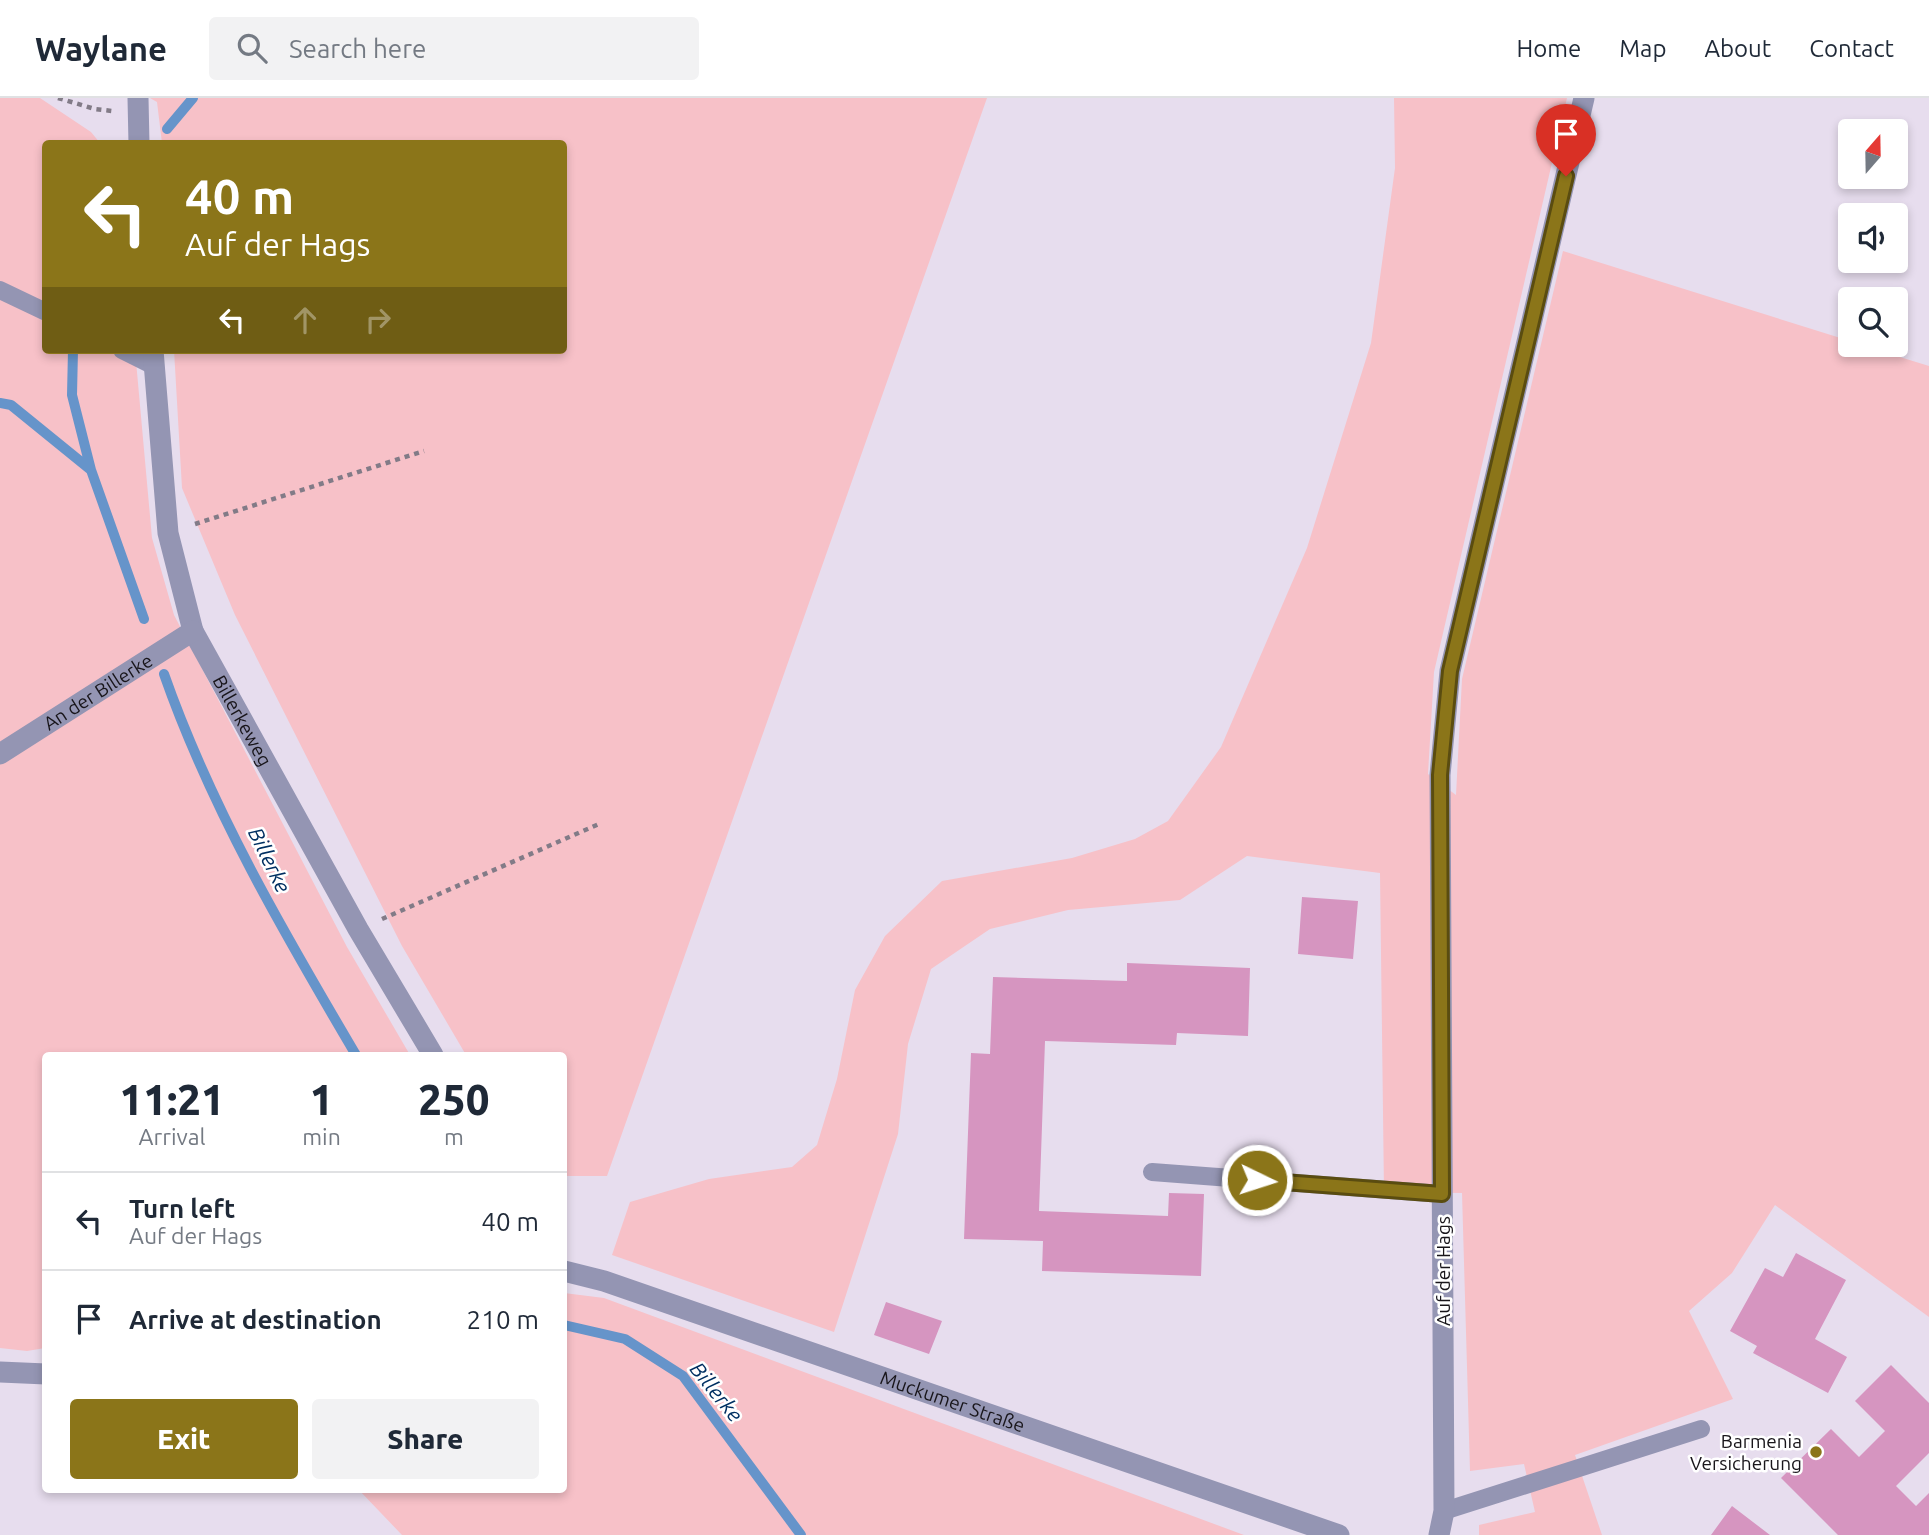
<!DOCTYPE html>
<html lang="en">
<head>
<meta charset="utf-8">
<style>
	body { margin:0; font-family:Ubuntu,sans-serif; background:#f2f2f3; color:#1f2937; height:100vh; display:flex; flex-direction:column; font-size:26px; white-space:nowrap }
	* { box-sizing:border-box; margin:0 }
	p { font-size:23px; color:#747a83 }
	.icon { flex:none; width:38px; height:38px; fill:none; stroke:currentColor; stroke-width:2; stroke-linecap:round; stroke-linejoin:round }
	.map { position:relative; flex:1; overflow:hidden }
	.sheet { position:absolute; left:42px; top:954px; width:525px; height:441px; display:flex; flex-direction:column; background:#fff; border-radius:7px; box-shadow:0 4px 10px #0003 }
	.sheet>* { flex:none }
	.top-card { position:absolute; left:42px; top:42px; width:525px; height:214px; border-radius:7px; box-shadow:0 4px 10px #0003; background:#8b7519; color:#fff; overflow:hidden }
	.needle { width:46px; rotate:20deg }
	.controls { position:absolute; left:1838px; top:21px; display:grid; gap:14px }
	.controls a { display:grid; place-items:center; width:70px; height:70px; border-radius:7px; background:#fff; box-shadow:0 4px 10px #0003; font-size:35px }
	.pin { position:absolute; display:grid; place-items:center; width:60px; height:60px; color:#fff; margin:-72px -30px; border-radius:50% 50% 50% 0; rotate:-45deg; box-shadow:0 0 7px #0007 }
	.pin .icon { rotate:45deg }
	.me { position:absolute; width:77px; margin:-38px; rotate:94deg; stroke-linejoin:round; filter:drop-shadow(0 0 5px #0008) }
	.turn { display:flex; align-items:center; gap:24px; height:147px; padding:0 28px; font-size:32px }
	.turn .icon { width:91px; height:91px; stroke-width:2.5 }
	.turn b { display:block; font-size:49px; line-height:60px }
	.lanes { display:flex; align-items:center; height:66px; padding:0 28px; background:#0003; justify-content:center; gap:35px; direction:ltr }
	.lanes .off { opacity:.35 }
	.eta { display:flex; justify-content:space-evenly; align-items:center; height:119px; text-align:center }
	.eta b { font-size:42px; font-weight:800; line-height:49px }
	.action { display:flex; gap:14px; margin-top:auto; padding:14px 28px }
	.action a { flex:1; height:80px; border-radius:7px; background:#8b7519; color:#fff; font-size:28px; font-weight:800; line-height:80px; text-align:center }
	.action a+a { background:#f2f2f3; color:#1f2937 }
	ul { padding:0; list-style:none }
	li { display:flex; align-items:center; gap:21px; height:98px; padding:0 28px; border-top:2px solid #e0e1e3 }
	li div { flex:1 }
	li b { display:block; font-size:26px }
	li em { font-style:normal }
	header { display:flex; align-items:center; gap:42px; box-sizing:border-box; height:98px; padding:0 35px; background:#fff; border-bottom:2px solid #e0e1e3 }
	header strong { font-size:33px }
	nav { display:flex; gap:38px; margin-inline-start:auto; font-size:24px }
	.search { width:490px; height:63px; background:#f2f2f3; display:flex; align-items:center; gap:18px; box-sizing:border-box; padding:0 24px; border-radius:7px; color:#747a83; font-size:26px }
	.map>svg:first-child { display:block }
	.green { fill:#f7c1c8 }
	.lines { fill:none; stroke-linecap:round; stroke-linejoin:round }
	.stream { stroke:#6694ca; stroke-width:10 }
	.building { fill:#d695c0 }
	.path { stroke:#827b87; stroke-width:4.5; stroke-dasharray:5 5; stroke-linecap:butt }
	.lane { stroke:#9495b3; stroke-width:18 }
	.street { stroke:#9495b3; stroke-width:21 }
	.route-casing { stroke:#5a4c10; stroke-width:18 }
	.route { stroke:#8b7519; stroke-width:12 }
	.poi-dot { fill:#8b7519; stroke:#fff; stroke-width:2.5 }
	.labels { text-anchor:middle; stroke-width:5; stroke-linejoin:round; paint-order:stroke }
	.street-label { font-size:19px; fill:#18151a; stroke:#fff }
	.poi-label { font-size:19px; fill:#18151a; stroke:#fff; text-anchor:end }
	.water-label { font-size:21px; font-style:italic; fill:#002f61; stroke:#fff }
</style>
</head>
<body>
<header>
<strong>Waylane</strong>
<div class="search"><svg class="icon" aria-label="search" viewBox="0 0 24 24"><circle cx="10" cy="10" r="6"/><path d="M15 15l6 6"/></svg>Search here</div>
<nav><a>Home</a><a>Map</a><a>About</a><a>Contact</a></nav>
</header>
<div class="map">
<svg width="1929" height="1437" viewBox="0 0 1929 1437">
	<rect width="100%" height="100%" fill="#e7ddee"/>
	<path class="green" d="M0,0H40L91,34L100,45L46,46V252H135L152,440L174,517L347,849L410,957H46L45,1250L27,1253L0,1250Z
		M150,0H987L607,1078H564V957H466L402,848L235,517L182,390L174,252H564V46L162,45L157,4Z
		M1394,0H1567L1434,574L1428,676L1456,697L1462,581L1563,153L1850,243V247H1861L1929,268V1219L1775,1107L1732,1175L1689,1213L1733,1301L1575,1357L1602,1437H1479V1427L1535,1414L1524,1366L1470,1373L1462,1095L1384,1094L1380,775L1247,758L1180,802L1068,812L990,831L931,871L908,946L898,1036L834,1234L612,1157L630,1104L709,1081L792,1069L817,1047L837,981L855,892L885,838L942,783L1072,760L1135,741L1168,723L1221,649L1307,450L1371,245L1395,70Z
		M564,1195L604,1200L1244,1437H402L358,1391H564Z"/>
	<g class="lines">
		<path class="stream" d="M167,31L193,0
			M73,252L72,297L91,372
			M0,305L11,307L91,372L144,521
			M164,576C211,710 284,835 356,957
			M564,1227L625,1241L683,1278L801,1437"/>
	</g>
	<path class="building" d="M1302,799L1358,803L1353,861L1298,856Z
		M1127,865L1250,870L1248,938L1177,935L1176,947L1045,943L1039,1113L1168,1118L1169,1095L1204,1096L1201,1178L1042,1173L1043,1143L964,1141L971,955L990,956L993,879L1127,883Z
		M1796,1155L1846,1182L1815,1241L1847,1259L1828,1295L1753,1255L1757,1248L1730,1233L1765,1170L1783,1179Z
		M886,1204L942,1223L929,1256L874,1237Z
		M1891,1267L1929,1305V1355L1896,1388L1916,1408L1929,1395V1437H1838L1781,1380L1831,1331L1859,1359L1885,1333L1855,1303Z
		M1732,1408L1770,1437H1711Z"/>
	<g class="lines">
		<path class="path" d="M58,0L95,11L112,13
			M195,426L424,353
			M382,821L599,726"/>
		<path class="lane" d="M0,192L46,214
			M122,252L154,268
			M1152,1074L1442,1096
			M1444,1413L1701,1331"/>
		<g class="street">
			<path d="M138,0L139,46"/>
			<path id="s1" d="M153,252L168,435L193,533L358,831L433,957"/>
			<path id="s2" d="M0,656L193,533"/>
			<path id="s3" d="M564,1173L604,1183L1339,1437"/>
			<path d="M0,1274L46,1276"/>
			<path d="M1439,1437L1444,1413L1440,677L1450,573L1584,0"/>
		</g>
	</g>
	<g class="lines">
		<g class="route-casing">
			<path id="route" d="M1257,1082L1442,1096L1440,677L1450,573L1566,78"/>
		</g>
		<use href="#route" class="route"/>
	</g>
	<circle class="poi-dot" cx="1816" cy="1354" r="7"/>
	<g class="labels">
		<g class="street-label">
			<text dy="7" stroke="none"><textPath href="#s2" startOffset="116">An der Billerke</textPath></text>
			<text dy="7" stroke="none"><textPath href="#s1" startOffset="387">Billerkeweg</textPath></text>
			<text transform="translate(1443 1173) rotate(-90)" y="7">Auf der Hags</text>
			<text dy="7" stroke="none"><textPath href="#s3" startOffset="410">Muckumer Straße</textPath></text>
		</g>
		<g class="poi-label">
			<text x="1802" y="1350">Barmenia<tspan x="1802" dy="22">Versicherung</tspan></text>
		</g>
		<g class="water-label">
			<text transform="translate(269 762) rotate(64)" y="7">Billerke</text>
			<text transform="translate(716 1294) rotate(51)" y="7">Billerke</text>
		</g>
	</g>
</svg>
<div class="controls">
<a><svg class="needle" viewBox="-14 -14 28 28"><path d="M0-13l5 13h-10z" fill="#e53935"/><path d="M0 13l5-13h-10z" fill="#747a83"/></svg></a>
<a><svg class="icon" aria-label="sound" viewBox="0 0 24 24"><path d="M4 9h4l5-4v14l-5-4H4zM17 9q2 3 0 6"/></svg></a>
<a><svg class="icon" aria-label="search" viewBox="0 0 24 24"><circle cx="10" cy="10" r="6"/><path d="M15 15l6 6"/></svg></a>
</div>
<div class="pin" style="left:1566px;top:78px;background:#d93025"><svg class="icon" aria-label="arrive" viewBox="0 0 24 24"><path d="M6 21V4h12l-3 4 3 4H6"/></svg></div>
<svg class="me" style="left:1257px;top:1082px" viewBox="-20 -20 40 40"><circle r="17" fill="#8b7519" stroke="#fff" stroke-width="3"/><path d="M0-11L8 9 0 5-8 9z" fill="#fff"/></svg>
<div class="top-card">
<div class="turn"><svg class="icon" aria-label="left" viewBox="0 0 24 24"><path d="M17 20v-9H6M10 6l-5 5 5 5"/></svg><div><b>40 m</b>Auf der Hags</div></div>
<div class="lanes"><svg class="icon" aria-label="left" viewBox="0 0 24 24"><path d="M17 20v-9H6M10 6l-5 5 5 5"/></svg><svg class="icon off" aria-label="ahead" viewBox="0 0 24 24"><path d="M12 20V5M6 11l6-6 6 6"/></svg><svg class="icon off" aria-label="right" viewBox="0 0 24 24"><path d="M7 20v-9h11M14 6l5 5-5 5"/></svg></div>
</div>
<section class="sheet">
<div class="eta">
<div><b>11:21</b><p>Arrival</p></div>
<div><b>1</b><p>min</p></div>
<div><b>250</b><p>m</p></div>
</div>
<ul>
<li><svg class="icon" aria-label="left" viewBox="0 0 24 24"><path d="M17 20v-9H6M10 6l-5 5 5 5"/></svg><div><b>Turn left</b><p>Auf der Hags</p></div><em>40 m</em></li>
<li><svg class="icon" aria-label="arrive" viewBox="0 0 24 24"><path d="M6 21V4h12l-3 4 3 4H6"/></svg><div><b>Arrive at destination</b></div><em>210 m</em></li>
</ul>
<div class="action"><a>Exit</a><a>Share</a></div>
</section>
</div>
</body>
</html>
